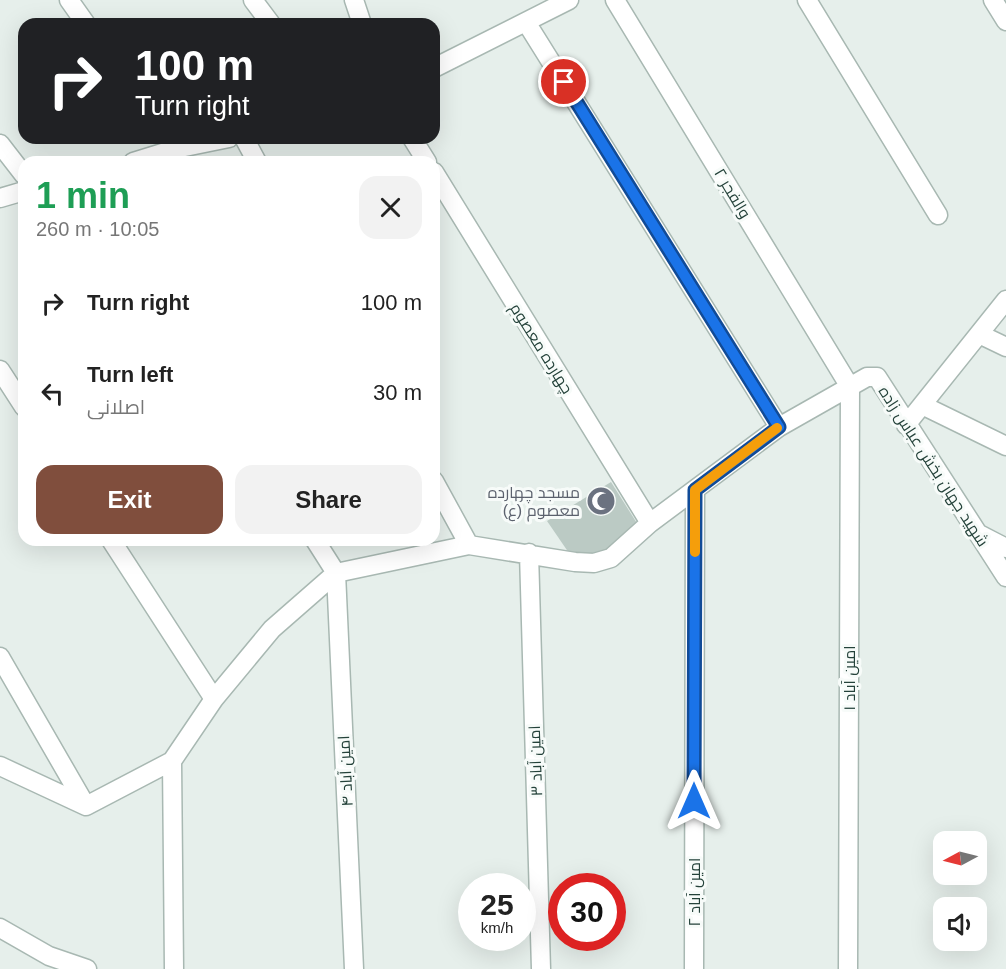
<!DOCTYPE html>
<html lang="en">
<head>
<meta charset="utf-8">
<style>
	body { margin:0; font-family:Helvetica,Cairo,sans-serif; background:#f2f2f2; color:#222; height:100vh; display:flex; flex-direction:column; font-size:22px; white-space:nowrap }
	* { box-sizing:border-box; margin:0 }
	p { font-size:20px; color:#767676 }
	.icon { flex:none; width:33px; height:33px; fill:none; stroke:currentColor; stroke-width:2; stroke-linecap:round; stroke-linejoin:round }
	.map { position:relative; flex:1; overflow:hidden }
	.panel { position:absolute; left:18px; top:156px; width:422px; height:390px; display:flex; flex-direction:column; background:#fff; border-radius:18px; box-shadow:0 6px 24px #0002 }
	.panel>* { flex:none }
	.banner { position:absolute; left:18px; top:18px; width:422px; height:126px; border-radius:18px; box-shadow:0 6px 24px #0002; background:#202124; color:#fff; overflow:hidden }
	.needle { width:39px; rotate:263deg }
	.buttons { position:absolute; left:933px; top:831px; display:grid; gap:12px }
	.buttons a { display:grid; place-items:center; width:54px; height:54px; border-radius:12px; background:#fff; box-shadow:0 6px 24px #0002; font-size:30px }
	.speed { position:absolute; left:458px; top:873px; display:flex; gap:12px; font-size:30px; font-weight:700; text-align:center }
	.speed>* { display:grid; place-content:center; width:78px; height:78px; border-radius:50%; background:#fff; box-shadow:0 6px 24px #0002; line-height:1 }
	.speed small { font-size:15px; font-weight:400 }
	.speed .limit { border:9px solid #d22; background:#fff; color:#111 }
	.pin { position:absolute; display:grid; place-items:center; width:51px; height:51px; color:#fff; margin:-26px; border:3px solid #fff; border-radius:50%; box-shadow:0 2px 6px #0007 }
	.me { position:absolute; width:66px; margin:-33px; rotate:0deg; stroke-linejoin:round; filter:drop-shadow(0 0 4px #0008) }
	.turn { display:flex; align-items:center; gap:21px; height:126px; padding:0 18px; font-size:27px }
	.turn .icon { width:78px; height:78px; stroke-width:2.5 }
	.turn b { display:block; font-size:42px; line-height:51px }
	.round { display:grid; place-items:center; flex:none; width:63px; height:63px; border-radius:18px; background:#f2f2f2 }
	.head { display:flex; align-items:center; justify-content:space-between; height:102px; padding:0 18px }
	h1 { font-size:36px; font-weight:600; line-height:45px; color:#1e9e55 }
	.button { display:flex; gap:12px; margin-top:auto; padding:12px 18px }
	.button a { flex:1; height:69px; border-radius:18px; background:#804e3d; color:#fff; font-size:24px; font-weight:600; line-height:69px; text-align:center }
	.button a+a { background:#f2f2f2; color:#222 }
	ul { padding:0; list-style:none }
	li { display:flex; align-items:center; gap:18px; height:90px; padding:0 18px }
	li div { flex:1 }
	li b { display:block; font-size:22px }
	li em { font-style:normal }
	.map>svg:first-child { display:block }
	.building { fill:#bbcac4 }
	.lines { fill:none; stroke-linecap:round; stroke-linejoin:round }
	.minor-casing { stroke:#a8b8b2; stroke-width:21 }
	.minor { stroke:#fff; stroke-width:18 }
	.route-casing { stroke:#114b97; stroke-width:15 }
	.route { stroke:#1a73e8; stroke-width:10 }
	.slow { stroke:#f59e0b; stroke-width:10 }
	.labels { text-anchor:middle; stroke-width:6; stroke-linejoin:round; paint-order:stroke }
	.street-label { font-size:16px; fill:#24423a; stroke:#f7fbf9 }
	.worship-label { font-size:16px; fill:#5b616d; stroke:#f7fbf9; text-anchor:end }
</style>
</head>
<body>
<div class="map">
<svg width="1006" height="969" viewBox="0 0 1006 969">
	<rect width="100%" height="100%" fill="#e6efeb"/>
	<path class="building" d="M611,482L640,528L610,554L571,556L547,521Z"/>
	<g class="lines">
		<g class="minor-casing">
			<path id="minor" d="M69,0L86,24
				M253,0L271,24
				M354,0L362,24
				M615,0L850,387L848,969
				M807,0L938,215
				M993,0L1006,21
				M526,22L779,427
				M434,68L569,0
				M244,138L257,162
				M412,138L427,162
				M0,144L24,175
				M133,162L175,149L229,138
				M434,172L650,523
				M0,198L24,191
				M979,334L1006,347
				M0,370L24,407
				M922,405L1006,446
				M906,425L1006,300
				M434,481L469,545
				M979,534L1006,548
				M111,540L214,699
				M315,540L336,573L354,969
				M529,553L541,969
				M0,657L86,806
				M172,761L174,969
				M0,766L86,806L172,761L214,699L272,629L336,573L469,545L575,562L594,563L611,558L650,523L779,427L867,377H877L1006,577
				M0,928L49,956L87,969
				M694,969L695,490"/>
		</g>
		<use href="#minor" class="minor"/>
	</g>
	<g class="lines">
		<g class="route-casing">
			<path id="route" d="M564,82L779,427L695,490L694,801"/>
		</g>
		<use href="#route" class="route"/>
		<path class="slow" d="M695,552V490L777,428"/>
	</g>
	<defs>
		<g id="mosque-disc" transform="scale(1.5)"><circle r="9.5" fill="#6b7280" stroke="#f7fbf9"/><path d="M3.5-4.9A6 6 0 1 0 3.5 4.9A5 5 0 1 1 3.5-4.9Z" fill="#fff"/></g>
	</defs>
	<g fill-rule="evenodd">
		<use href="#mosque-disc" x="601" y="501"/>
	</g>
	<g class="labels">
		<g class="street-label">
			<text transform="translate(733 193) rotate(59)" y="6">والفجر ۲</text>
			<text transform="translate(542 348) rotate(58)" y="6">چهارده معصوم</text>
			<text transform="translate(934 466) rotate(57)" y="6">شهید جهان بخش عباس زاده</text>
			<text transform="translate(849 678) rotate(-90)" y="6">۱ امین آباد</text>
			<text transform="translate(535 761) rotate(-92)" y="6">۳ امین آباد</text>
			<text transform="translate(345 771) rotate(-93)" y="6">۴ امین آباد</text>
			<text transform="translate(694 892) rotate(-90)" y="6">۲ امین آباد</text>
		</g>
		<g class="worship-label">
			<text x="580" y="498">مسجد چهارده<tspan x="580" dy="18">معصوم (ع)</tspan></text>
		</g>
	</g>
</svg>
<div class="buttons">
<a><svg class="needle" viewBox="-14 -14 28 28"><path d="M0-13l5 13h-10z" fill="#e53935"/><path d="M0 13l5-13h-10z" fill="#767676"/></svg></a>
<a><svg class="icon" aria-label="sound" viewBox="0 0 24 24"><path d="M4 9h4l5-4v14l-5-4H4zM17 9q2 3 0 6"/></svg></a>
</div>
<div class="speed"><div>25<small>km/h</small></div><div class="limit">30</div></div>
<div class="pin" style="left:564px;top:82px;background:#d93025"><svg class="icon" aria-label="arrive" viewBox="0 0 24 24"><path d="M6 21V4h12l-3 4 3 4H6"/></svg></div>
<svg class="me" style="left:694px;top:801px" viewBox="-20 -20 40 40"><path d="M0-17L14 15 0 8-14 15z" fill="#1a73e8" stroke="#fff" stroke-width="4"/></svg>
<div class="banner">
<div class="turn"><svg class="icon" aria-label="right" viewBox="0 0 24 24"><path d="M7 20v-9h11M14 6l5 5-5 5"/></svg><div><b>100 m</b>Turn right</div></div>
</div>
<section class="panel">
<div class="head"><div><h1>1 min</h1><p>260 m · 10:05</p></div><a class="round"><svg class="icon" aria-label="close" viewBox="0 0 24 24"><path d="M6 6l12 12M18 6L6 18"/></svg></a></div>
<ul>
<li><svg class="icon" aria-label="right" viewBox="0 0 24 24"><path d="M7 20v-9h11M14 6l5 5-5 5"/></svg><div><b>Turn right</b></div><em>100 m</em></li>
<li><svg class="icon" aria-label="left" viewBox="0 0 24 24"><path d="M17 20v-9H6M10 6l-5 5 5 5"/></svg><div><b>Turn left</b><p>اصلانی</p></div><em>30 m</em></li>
</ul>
<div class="button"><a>Exit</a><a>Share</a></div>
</section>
</div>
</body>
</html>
